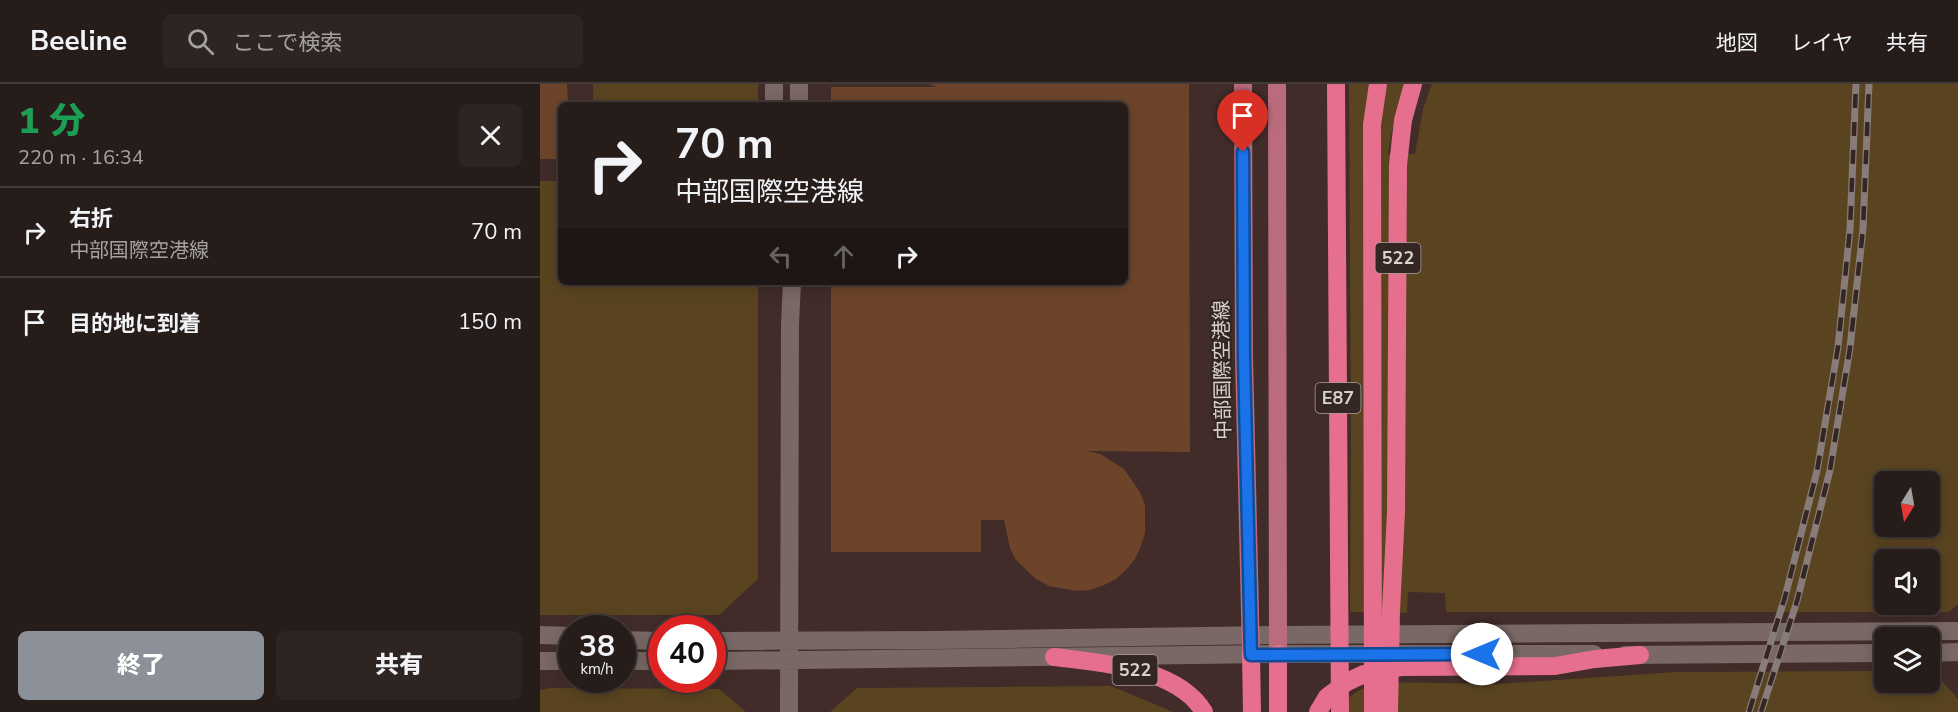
<!DOCTYPE html>
<html lang="ja">
<head>
<meta charset="utf-8">
<style>
	body { margin:0; font-family:"Nunito Sans","Noto Sans JP",sans-serif; background:#2e2523; color:#f1f3f6; height:100vh; display:flex; flex-direction:column; font-size:22px; white-space:nowrap }
	* { box-sizing:border-box; margin:0 }
	p { font-size:20px; color:#a4a1a2 }
	.icon { flex:none; width:33px; height:33px; fill:none; stroke:currentColor; stroke-width:2; stroke-linecap:round; stroke-linejoin:round }
	.map { position:relative; flex:1; overflow:hidden }
	.details { display:flex; flex-direction:column; background:#261c1a; width:540px }
	.details>* { flex:none }
	.top-card { position:absolute; left:18px; top:18px; width:570px; height:183px; border-radius:9px; box-shadow:0 3px 15px #0003,0 0 0 2px #423a39; background:#261c1a; color:#f1f3f6; overflow:hidden }
	.needle { width:39px; rotate:191deg }
	.fabs { position:absolute; left:1334px; top:387px; display:grid; gap:12px }
	.fabs a { display:grid; place-items:center; width:66px; height:66px; border-radius:9px; background:#261c1a; box-shadow:0 3px 15px #0003,0 0 0 2px #423a39; font-size:30px }
	.speed { position:absolute; left:18px; top:531px; display:flex; gap:12px; font-size:30px; font-weight:700; text-align:center }
	.speed>* { display:grid; place-content:center; width:78px; height:78px; border-radius:50%; background:#261c1a; box-shadow:0 3px 15px #0003,0 0 0 2px #423a39; line-height:1 }
	.speed small { font-size:15px; font-weight:400 }
	.speed .limit { border:9px solid #d22; background:#fff; color:#111 }
	.pin { position:absolute; display:grid; place-items:center; width:51px; height:51px; color:#fff; margin:-62px -26px; border-radius:50% 50% 50% 0; rotate:-45deg; box-shadow:0 0 6px #0007 }
	.pin .icon { rotate:45deg }
	.me { position:absolute; width:66px; margin:-33px; rotate:270deg; stroke-linejoin:round; filter:drop-shadow(0 0 4px #0008) }
	.turn { display:flex; align-items:center; gap:21px; height:126px; padding:0 18px; font-size:27px }
	.turn .icon { width:78px; height:78px; stroke-width:2.5 }
	.turn b { display:block; font-size:42px; line-height:51px }
	.lanes { display:flex; align-items:center; height:57px; padding:0 18px; background:#0003; justify-content:center; gap:30px; direction:ltr }
	.lanes .off { opacity:.35 }
	.round { display:grid; place-items:center; flex:none; width:63px; height:63px; border-radius:9px; background:#2e2523 }
	.headline { display:flex; align-items:center; justify-content:space-between; height:102px; padding:0 18px }
	h1 { font-size:36px; font-weight:800; line-height:45px; color:#1e9e55 }
	.button { display:flex; gap:12px; margin-top:auto; padding:12px 18px }
	.button a { flex:1; height:69px; border-radius:9px; background:#8c9099; color:#fff; font-size:24px; font-weight:800; line-height:69px; text-align:center }
	.button a+a { background:#2e2523; color:#f1f3f6 }
	ul { padding:0; list-style:none }
	li { display:flex; align-items:center; gap:18px; height:90px; padding:0 18px; border-top:2px solid #423a39 }
	li div { flex:1 }
	li b { display:block; font-size:22px }
	li em { font-style:normal }
	header { display:flex; align-items:center; gap:36px; box-sizing:border-box; height:84px; padding:0 30px; background:#261c1a; border-bottom:2px solid #423a39 }
	header strong { font-size:28px }
	nav { display:flex; gap:33px; margin-inline-start:auto; font-size:21px }
	.search { width:420px; height:54px; background:#2e2523; display:flex; align-items:center; gap:15px; box-sizing:border-box; padding:0 21px; border-radius:9px; color:#a4a1a2; font-size:22px }
	main { display:flex; flex:1; min-height:0 }
	.map>svg:first-child { display:block }
	.built { fill:#412c29; fill-rule:evenodd }
	.green { fill:#5a4420; fill-rule:evenodd }
	.building { fill:#6d4429 }
	.lines { fill:none; stroke-linecap:round; stroke-linejoin:round }
	.minor { stroke:#796865; stroke-width:18 }
	.major { stroke:#ba6c7d; stroke-width:18 }
	.highway { stroke:#e66f8d; stroke-width:18 }
	.rail-casing { stroke:#877c7a; stroke-width:7 }
	.rail { stroke:#332623; stroke-width:4.5; stroke-dasharray:14; stroke-linecap:butt }
	.route-casing { stroke:#114b97; stroke-width:15 }
	.route { stroke:#1a73e8; stroke-width:10 }
	.labels { text-anchor:middle; stroke-width:4.5; stroke-linejoin:round; paint-order:stroke }
	.shield { fill:#332623; stroke:#a99e9c; stroke-width:1.5 }
	.shield-label { font-size:18px; font-weight:bold; fill:#dbd2d0 }
	.street-label { font-size:20px; fill:#dbd2d0; stroke:#332623 }
</style>
</head>
<body>
<header>
<strong>Beeline</strong>
<div class="search"><svg class="icon" aria-label="search" viewBox="0 0 24 24"><circle cx="10" cy="10" r="6"/><path d="M15 15l6 6"/></svg>ここで検索</div>
<nav><a>地図</a><a>レイヤ</a><a>共有</a></nav>
</header>
<main>
<section class="details">
<div class="headline"><div><h1>1 分</h1><p>220 m · 16:34</p></div><a class="round"><svg class="icon" aria-label="close" viewBox="0 0 24 24"><path d="M6 6l12 12M18 6L6 18"/></svg></a></div>
<ul>
<li><svg class="icon" aria-label="right" viewBox="0 0 24 24"><path d="M7 20v-9h11M14 6l5 5-5 5"/></svg><div><b>右折</b><p>中部国際空港線</p></div><em>70 m</em></li>
<li><svg class="icon" aria-label="arrive" viewBox="0 0 24 24"><path d="M6 21V4h12l-3 4 3 4H6"/></svg><div><b>目的地に到着</b></div><em>150 m</em></li>
</ul>
<div class="button"><a>終了</a><a>共有</a></div>
</section>
<div class="map">
<svg width="1418" height="628" viewBox="0 0 1418 628">
	<rect width="100%" height="100%" fill="#332623"/>
	<path class="built" d="M0,0H1418V628H0ZM21,21H585V198H21ZM1344,398H1389V442H1344ZM1344,476H1389V520H1344ZM32,544H82V596H32ZM122,544H172V596H122ZM1344,554H1389V598H1344Z"/>
	<path class="green" d="M53,0H218V21H53Z
		M809,0H864L854,35L848,70H875L883,25L892,0H1418V520L1409,528H906L905,509L868,508L867,529L810,528L811,343ZM1344,398H1389V442H1344ZM1344,476H1389V520H1344Z
		M0,97H21V198H218V495L179,531H0Z
		M1344,587V598H1389V587H1393L1418,615V628H794C809,611 819,605 840,598L958,600L1136,588Z
		M571,602L633,628H290L317,604Z
		M11,604L179,605L206,628H0V606Z"/>
	<path class="building" d="M0,0H27L28,21H21V75H0Z
		M389,0H649L650,368L547,367L560,370L584,385L600,408L605,421V449L601,462L595,475L586,486L576,495L564,501L550,506L536,507L509,502L496,495L476,476L470,464L464,436H441V468H291V198H585V21H291V3H396Z"/>
	<g class="lines">
		<path class="minor" d="M234,0V21
			M259,0V21
			M0,551L32,552
			M82,556L122,557
			M172,557L397,556L738,551L1418,547
			M1389,569L1418,568
			M1085,571L1344,569
			M0,577H32
			M82,577H122
			M172,577L738,570H1054
			M249,628L250,241L252,198"/>
		<path class="major" d="M703,0L704,273L711,571
			M737,0L738,570"/>
		<path class="highway" d="M796,0L800,628
			M738,570V628
			M711,571L712,628
			M514,573C560,579 637,583 664,628
			M778,628L787,613L807,598L824,590L862,583L1015,582L1055,575L1100,571
			M833,628L832,41L838,0
			M849,628L851,526L856,428L858,81L863,36L873,0"/>
		<g class="rail-casing">
			<path id="rail" d="M1209,628L1245,513L1277,387L1298,263L1310,145L1316,0
				M1221,628L1257,517L1290,386L1310,264L1323,145L1329,0"/>
		</g>
		<use href="#rail" class="rail"/>
	</g>
	<g class="lines">
		<g class="route-casing">
			<path id="route" d="M703,68L704,273L711,571L942,570"/>
		</g>
		<use href="#route" class="route"/>
	</g>
	<g class="labels">
		<g class="shield">
			<rect x="835.5" y="159" width="45" height="30" rx="4.5"/>
			<rect x="775.5" y="299" width="45" height="30" rx="4.5"/>
			<rect x="572.5" y="571" width="45" height="30" rx="4.5"/>
		</g>
		<g class="shield-label">
			<text x="858" y="180">522</text>
			<text x="798" y="320">E87</text>
			<text x="595" y="592">522</text>
		</g>
		<g class="street-label">
			<text transform="translate(682 286) rotate(-91)" y="7">中部国際空港線</text>
		</g>
	</g>
</svg>
<div class="fabs">
<a><svg class="needle" viewBox="-14 -14 28 28"><path d="M0-13l5 13h-10z" fill="#e53935"/><path d="M0 13l5-13h-10z" fill="#a4a1a2"/></svg></a>
<a><svg class="icon" aria-label="sound" viewBox="0 0 24 24"><path d="M4 9h4l5-4v14l-5-4H4zM17 9q2 3 0 6"/></svg></a>
<a><svg class="icon" aria-label="layers" viewBox="0 0 24 24"><path d="M12 4l9 5-9 5-9-5zM3 14l9 5 9-5"/></svg></a>
</div>
<div class="speed"><div>38<small>km/h</small></div><div class="limit">40</div></div>
<div class="pin" style="left:703px;top:68px;background:#d93025"><svg class="icon" aria-label="arrive" viewBox="0 0 24 24"><path d="M6 21V4h12l-3 4 3 4H6"/></svg></div>
<svg class="me" style="left:942px;top:570px" viewBox="-20 -20 40 40"><circle r="19" fill="#fff"/><path d="M0-13L10 11 0 6-10 11z" fill="#1a73e8"/></svg>
<div class="top-card">
<div class="turn"><svg class="icon" aria-label="right" viewBox="0 0 24 24"><path d="M7 20v-9h11M14 6l5 5-5 5"/></svg><div><b>70 m</b>中部国際空港線</div></div>
<div class="lanes"><svg class="icon off" aria-label="left" viewBox="0 0 24 24"><path d="M17 20v-9H6M10 6l-5 5 5 5"/></svg><svg class="icon off" aria-label="ahead" viewBox="0 0 24 24"><path d="M12 20V5M6 11l6-6 6 6"/></svg><svg class="icon" aria-label="right" viewBox="0 0 24 24"><path d="M7 20v-9h11M14 6l5 5-5 5"/></svg></div>
</div>
</div>
</main>
</body>
</html>
